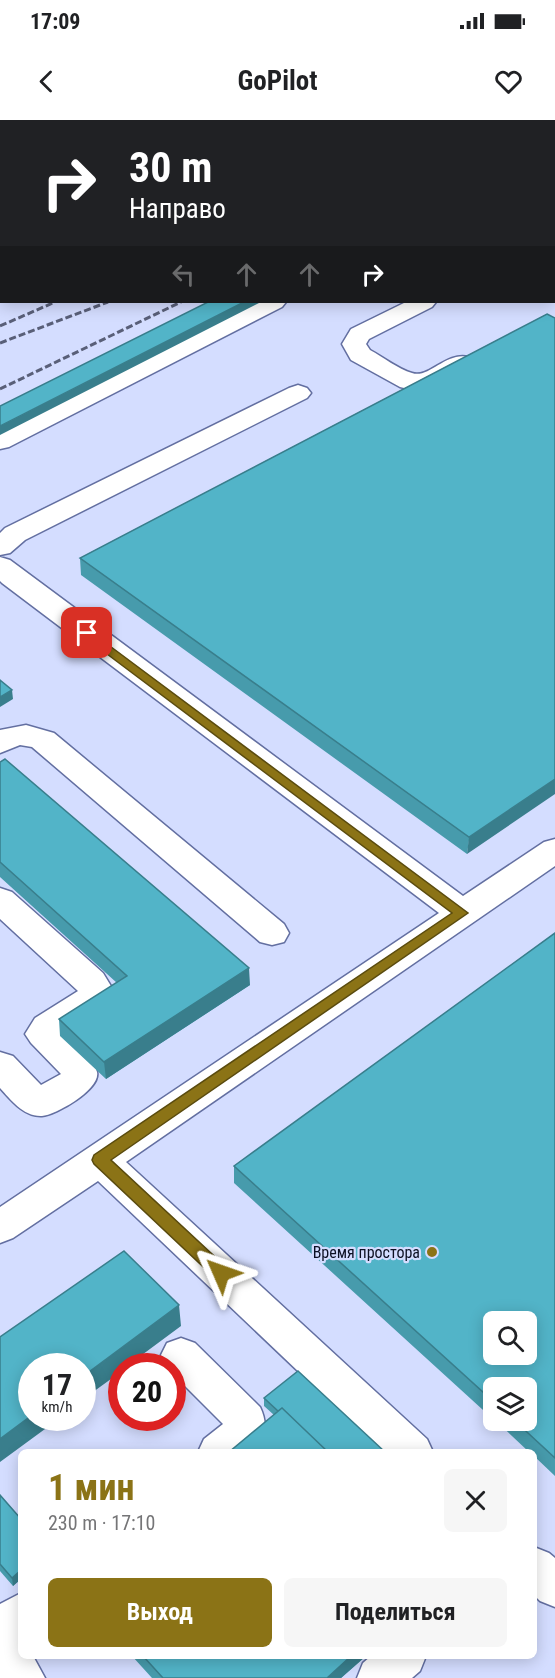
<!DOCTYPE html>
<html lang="ru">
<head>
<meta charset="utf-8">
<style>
	body { margin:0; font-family:"Roboto Condensed",sans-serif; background:#f6f6f6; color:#202124; height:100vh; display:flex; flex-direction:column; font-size:22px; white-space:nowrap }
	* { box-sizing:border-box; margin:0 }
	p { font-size:20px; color:#757577 }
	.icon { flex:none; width:33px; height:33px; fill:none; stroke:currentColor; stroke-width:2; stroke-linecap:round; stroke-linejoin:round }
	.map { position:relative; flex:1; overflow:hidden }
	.drawer { position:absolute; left:18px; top:1329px; width:519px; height:210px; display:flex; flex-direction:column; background:#fff; border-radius:9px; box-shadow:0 3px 15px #0003 }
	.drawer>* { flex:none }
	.guide { position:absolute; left:0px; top:0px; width:555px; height:183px; box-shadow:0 3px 15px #0003; background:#202124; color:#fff; overflow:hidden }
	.controls { position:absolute; left:483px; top:1191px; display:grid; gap:12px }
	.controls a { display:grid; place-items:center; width:54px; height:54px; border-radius:9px; background:#fff; box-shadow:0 3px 15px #0003; font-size:30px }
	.speed { position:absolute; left:18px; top:1233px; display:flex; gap:12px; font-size:30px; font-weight:700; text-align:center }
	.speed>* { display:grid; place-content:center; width:78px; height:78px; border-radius:50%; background:#fff; box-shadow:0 3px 15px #0003; line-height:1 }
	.speed small { font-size:15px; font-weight:400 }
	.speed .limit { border:9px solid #d22; background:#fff; color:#111 }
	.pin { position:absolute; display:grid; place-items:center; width:51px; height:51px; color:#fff; margin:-26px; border-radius:12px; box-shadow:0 3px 9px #0006 }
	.me { position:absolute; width:66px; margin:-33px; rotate:313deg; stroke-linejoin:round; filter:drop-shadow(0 0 4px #0008) }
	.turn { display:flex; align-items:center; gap:21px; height:126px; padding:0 30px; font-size:27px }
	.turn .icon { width:78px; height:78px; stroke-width:2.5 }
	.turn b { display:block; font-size:42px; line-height:51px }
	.lanes { display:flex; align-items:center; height:57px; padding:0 30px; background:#0003; justify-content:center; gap:30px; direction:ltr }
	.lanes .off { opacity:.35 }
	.round { display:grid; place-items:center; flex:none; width:63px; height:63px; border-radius:9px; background:#f6f6f6 }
	.head { display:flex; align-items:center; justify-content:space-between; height:102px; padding:0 30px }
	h1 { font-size:36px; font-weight:700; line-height:45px; color:#8b7316 }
	.action { display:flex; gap:12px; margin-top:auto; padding:12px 30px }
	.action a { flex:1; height:69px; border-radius:9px; background:#8b7316; color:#fff; font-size:24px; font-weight:700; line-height:69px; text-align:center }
	.action a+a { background:#f6f6f6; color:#202124 }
	.status { display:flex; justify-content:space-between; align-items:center; height:42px; padding:0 30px; background:#fff; direction:ltr }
	.status svg { height:16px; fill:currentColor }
	header { display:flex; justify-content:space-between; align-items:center; height:78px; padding:0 30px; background:#fff; font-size:27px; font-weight:700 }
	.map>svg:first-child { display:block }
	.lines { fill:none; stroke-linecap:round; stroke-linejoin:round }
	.minor-casing { stroke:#636fa1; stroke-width:3 }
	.minor { fill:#fff; fill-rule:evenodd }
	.rail { stroke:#595f78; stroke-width:3; stroke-dasharray:7 3; stroke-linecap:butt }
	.wall { fill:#479bac }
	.shaded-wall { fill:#397e8c }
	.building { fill:#52b4c8; stroke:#397e8c; stroke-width:1.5; fill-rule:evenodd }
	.route { fill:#8b7316; stroke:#5a4b0e; stroke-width:1.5 }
	.poi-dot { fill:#8b7316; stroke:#d4ddff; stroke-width:2 }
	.labels { text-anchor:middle; stroke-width:4.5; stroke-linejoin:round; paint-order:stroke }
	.poi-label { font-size:16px; fill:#0c1023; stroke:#d4ddff; text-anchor:end }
</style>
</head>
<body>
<div class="status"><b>17:09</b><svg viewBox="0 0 49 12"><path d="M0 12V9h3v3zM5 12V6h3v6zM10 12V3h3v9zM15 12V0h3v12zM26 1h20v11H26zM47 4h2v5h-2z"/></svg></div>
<header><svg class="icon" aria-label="back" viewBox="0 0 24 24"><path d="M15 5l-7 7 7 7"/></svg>GoPilot<svg class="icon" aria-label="heart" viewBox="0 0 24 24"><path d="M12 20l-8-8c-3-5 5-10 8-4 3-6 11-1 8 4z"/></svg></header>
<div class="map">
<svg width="555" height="1558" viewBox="0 0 555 1558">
	<rect width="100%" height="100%" fill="#d4ddff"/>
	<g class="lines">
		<g class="minor-casing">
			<path id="minor" d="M230,0H257L258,2H231Z
				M554,109H555V123H554Z
				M0,154H2L0,169Z
				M256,182H286L282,187L9,327L0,329V311Z
				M406,182H436L432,187L369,219L366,224L370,230C383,237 398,249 412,253C429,259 446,231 469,237L472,242C460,261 422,273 400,267L351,240L342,224L351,209Z
				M298,265L307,268L311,273L307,278L25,420L10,433L0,435V413L5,408L289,268Z
				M0,437L10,440L463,776L544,722L555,719V746L126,1042L427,1319L433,1332H383L98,1061L13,1118L0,1123V1087L439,793L2,463L0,461Z
				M26,605L54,613L284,804L289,813L284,822L272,825L260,822L32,627L20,625L0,633V610Z
				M0,768L12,772L103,853L114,871L104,888L64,913C75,924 93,937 97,952C101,969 56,995 42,996C24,997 11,980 0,968V932L13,936L41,965L61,954L31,923L25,914L35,898L78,871L0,799Z
				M181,1218L195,1223L260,1287C269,1306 265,1318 249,1332H198L204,1319L223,1304L172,1253V1246H167L161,1235L167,1223Z
				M534,1427L549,1433L555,1438V1487L540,1481L534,1475Z
				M21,1473V1536H33L45,1558H0V1484Z
				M371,1536H426L420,1551L412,1558H357L363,1543Z"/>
		</g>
		<use href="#minor" class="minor"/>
		<path class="rail" d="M300,2L302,0
			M321,2L324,0
			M538,2L541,0
			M0,206L55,182
			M0,223L108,182
			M0,269L181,182"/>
	</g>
	<path class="wall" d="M115,0H167L165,2H121Z
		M336,0H440L437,2H336Z
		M547,194L467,734L81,455L80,438Z
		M0,642L250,865L106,959L60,916L59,899L117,863L0,757Z
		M555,813V1356L534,1336V1332H529L495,1300H526L494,1268V1300L234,1063V1046Z
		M264,1278L385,1332L274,1295L264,1286Z
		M0,1375L21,1399V1459L13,1466L0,1451Z
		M132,1536H366L341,1558H152Z"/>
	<path class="shaded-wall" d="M154,0H167L165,2H154Z
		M396,0H440L437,2H393Z
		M489,0H508L504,2H485Z
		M2,63V72H0V64Z
		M2,143V152L0,153V144Z
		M244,182H261L0,315V306Z
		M12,570L13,579L0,587V577Z
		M555,659V674L467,734L469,717Z
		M249,848L250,865L106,959L104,942Z
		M179,1185L181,1206L127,1246H122V1251L82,1280V1257Z
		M32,1295V1298H60L0,1342V1319Z
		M21,1450V1459L13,1466L12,1458Z
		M351,1536H366L341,1558H327Z"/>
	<path class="building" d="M67,0H91L95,2H64Z
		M182,0H203L202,2H178Z
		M355,0H396L393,2H352Z
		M466,0H489L485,2H462Z
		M2,30V63L0,64V31Z
		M0,124L2,125V143L0,144Z
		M208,182H244L0,306V286Z
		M547,194L555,198V659L469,717L80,438Z
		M0,560L12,570L0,577Z
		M5,639L249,848L104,942L59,899L127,856L0,742V642Z
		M555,813V1338L514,1300H526V1268H494V1282L234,1046ZM494,1202H526V1234H494Z
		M124,1131L179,1185L82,1257V1246H32V1295L0,1319V1217Z
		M298,1251L385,1332H328L282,1288L278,1291L264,1278Z
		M282,1288L328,1332H229Z
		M0,1375L21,1399V1450L12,1458L0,1444Z
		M143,1536H351L327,1558H163Z"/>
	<path class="route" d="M87,509L468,793L111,1040L227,1148L229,1153L227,1158L221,1160L215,1158L94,1044L92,1040L94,1035L452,793L83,516V510Z"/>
	<circle class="poi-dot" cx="432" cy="1132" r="6"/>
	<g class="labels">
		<g class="poi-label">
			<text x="420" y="1138">Время простора</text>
		</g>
	</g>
</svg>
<div class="controls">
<a><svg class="icon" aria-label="search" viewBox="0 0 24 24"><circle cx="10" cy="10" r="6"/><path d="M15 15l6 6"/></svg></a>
<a><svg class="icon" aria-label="layers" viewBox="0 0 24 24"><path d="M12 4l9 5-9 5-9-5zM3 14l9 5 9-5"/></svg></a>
</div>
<div class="speed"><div>17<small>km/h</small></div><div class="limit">20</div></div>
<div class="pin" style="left:87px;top:513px;background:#d93025"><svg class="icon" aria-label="arrive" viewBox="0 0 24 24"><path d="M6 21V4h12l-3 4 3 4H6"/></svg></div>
<svg class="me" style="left:221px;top:1153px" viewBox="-20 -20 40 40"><path d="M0-17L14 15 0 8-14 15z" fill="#8b7316" stroke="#fff" stroke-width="4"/></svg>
<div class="guide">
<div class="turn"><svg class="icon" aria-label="right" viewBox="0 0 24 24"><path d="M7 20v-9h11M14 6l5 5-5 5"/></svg><div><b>30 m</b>Направо</div></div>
<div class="lanes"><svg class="icon off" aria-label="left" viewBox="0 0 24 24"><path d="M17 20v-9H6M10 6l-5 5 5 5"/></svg><svg class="icon off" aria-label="ahead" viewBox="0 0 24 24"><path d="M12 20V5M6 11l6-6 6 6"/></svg><svg class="icon off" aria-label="ahead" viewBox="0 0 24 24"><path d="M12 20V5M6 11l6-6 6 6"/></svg><svg class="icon" aria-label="right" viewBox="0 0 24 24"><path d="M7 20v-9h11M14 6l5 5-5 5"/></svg></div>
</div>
<section class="drawer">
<div class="head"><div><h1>1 мин</h1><p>230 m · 17:10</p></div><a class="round"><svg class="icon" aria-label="close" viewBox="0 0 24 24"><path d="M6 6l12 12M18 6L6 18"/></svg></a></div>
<div class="action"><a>Выход</a><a>Поделиться</a></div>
</section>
</div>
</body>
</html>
